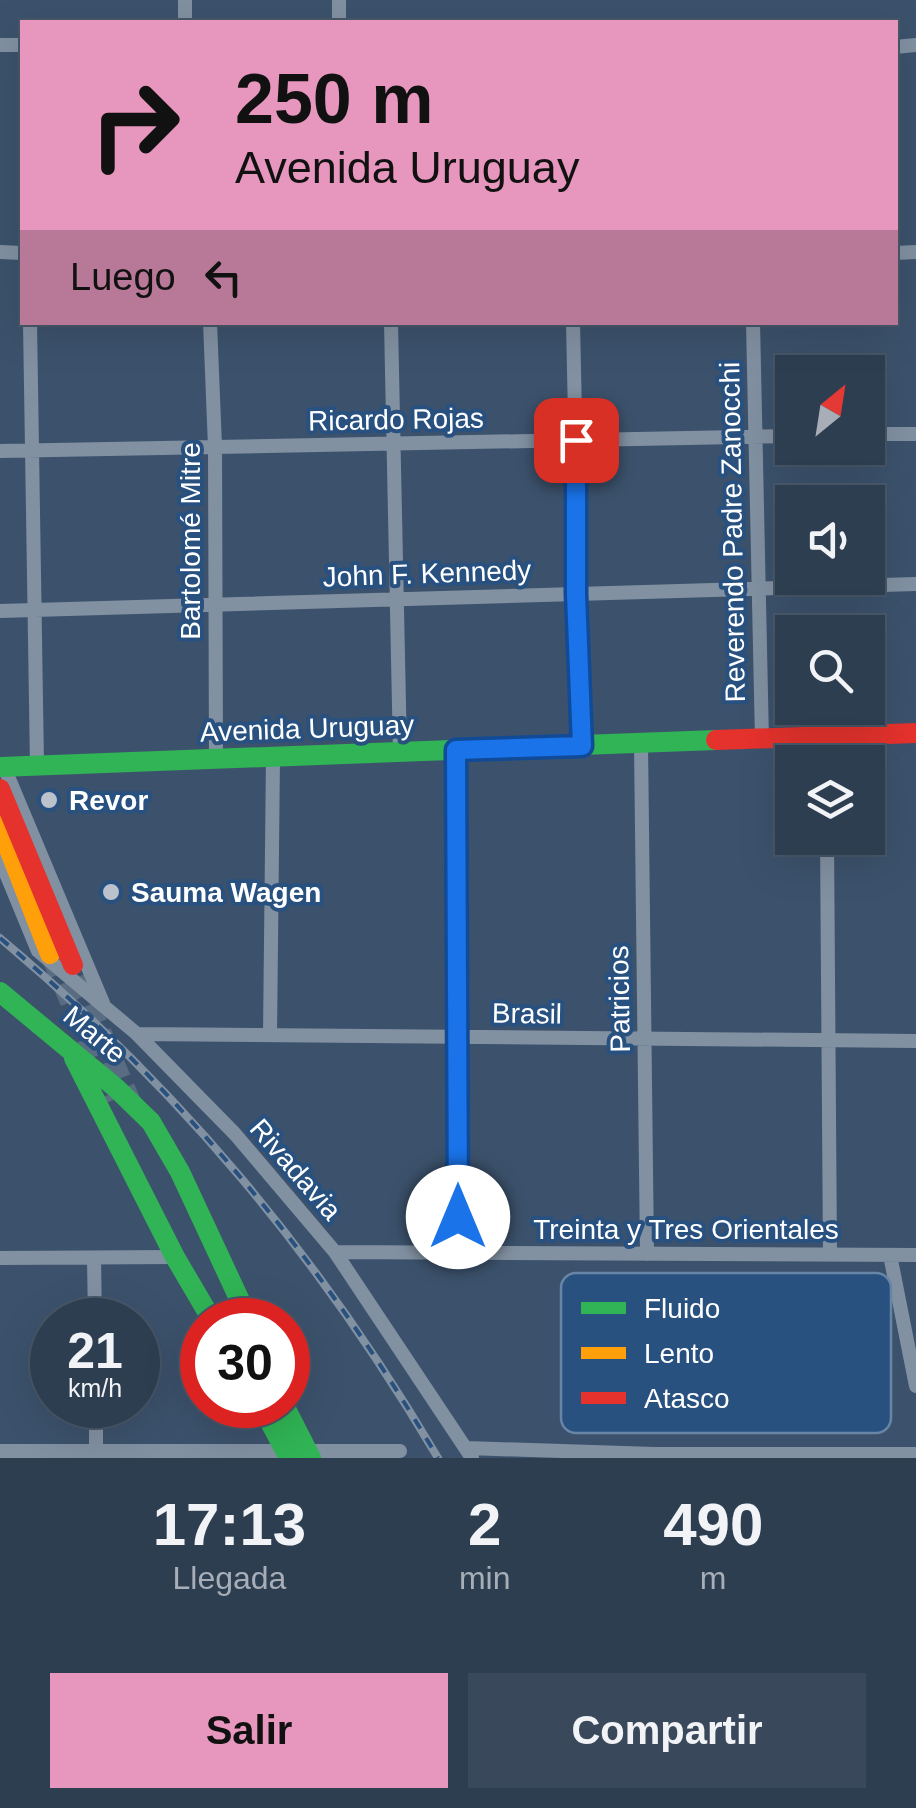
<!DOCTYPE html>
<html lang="es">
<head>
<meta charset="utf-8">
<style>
	body { margin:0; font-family:Arial,sans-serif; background:#39495b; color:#f1f3f6; height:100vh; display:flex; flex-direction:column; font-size:38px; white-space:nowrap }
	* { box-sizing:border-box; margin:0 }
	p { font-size:32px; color:#a7aeb7 }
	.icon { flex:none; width:55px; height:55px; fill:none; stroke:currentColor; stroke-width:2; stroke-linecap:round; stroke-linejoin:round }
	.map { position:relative; height:1458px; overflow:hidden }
	.panel { display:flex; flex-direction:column; background:#2d3e51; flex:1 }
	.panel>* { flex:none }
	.hud { position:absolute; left:20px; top:20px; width:878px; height:305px; border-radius:0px; box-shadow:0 10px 40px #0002,0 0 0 2px #485768; background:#e797bd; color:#111; overflow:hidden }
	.needle { width:65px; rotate:30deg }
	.tools { position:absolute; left:775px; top:355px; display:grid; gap:20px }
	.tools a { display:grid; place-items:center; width:110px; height:110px; border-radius:0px; background:#2d3e51; box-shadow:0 10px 40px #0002,0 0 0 2px #485768; font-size:50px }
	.speed { position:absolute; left:30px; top:1298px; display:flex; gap:20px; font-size:50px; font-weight:700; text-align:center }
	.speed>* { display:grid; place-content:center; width:130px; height:130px; border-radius:50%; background:#2d3e51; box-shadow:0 10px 40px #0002,0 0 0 2px #485768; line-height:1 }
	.speed small { font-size:25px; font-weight:400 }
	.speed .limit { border:15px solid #d22; background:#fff; color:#111 }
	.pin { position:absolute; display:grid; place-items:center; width:85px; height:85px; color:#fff; margin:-42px; border-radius:20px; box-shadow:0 5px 15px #0006 }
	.me { position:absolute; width:110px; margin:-55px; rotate:0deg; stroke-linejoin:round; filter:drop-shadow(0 0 8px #0008) }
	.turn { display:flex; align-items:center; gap:35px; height:210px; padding:0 50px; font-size:45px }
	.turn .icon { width:130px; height:130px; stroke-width:2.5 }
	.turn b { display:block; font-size:70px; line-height:85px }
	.then { display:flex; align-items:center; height:95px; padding:0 50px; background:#0003; gap:20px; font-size:38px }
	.eta { display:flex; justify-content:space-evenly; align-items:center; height:170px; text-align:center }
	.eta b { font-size:60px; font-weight:700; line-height:70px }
	.action { display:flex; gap:20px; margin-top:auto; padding:20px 50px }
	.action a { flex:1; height:115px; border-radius:0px; background:#e797bd; color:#111; font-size:40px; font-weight:700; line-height:115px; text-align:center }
	.action a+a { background:#39495b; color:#f1f3f6 }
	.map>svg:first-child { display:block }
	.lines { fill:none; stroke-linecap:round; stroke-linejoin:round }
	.secondary-tunnel { stroke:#596c82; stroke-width:20; stroke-dasharray:20 10; stroke-linecap:butt }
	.street { stroke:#8291a2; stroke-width:14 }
	.fast { stroke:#30b455; stroke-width:20 }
	.slow { stroke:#ff9f0a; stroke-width:20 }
	.jam { stroke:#e5322d; stroke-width:20 }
	.rail-casing { stroke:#8291a2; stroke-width:8 }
	.rail { stroke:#285180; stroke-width:4; stroke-dasharray:11; stroke-linecap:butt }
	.route-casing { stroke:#114b97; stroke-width:25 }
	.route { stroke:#1a73e8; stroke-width:18 }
	.poi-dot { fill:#bbc2cc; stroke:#285180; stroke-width:4 }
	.labels { text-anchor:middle; stroke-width:8; stroke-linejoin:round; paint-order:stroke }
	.street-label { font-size:28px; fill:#fff; stroke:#285180 }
	.poi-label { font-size:28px; font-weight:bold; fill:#fff; stroke:#285180; text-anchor:start }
	.key { fill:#285180; stroke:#6885a6; stroke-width:2.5 }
	.key-label { font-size:28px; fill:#fff }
</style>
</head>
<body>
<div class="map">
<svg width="916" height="1458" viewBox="0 0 916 1458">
	<rect width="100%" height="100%" fill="#3c526c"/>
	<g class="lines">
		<path class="secondary-tunnel" d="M51,956L111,1101
			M78,977L131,1102"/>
		<path class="street" d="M185,22V0
			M339,22V0
			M0,45H22
			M895,47L916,45
			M0,252L22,253
			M895,253L916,252
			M30,322L37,765
			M210,322L215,447L216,759
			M391,322L400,753
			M573,322L582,746
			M753,322L762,740
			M868,434H916
			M0,451L792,436
			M0,611L916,584
			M826,738V762
			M641,744L647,1254
			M456,751L459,1253
			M4,767L103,1003
			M827,838L830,1254
			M0,859L38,951L137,1034L235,1134L335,1252L472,1458
			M137,1034L916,1041
			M270,1035L273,757
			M335,1252L916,1255
			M890,1255L916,1386
			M0,1258L175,1257
			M94,1258L95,1320
			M96,1405V1457
			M467,1448L654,1454H916
			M0,1451H400"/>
		<path class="fast" d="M0,767L716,740
			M0,992L116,1088L151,1122L180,1172L249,1320
			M74,1058L175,1257L212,1320
			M261,1405L289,1458
			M284,1405L311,1458"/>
		<path class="slow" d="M0,826L50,954"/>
		<path class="jam" d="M716,740L916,733
			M0,789L73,965"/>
		<g class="rail-casing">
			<path id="rail" d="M0,938C180,1089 319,1256 438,1458"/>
		</g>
		<use href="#rail" class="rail"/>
	</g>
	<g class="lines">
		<g class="route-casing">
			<path id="route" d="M458,1217L456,750L582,746L576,594V440"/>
		</g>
		<use href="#route" class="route"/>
	</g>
	<g class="poi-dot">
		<circle cx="49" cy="800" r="10"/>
		<circle cx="111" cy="892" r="10"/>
	</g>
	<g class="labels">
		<g class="street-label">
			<text transform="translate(396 419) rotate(-1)" y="10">Ricardo Rojas</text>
			<text transform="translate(732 532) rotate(-91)" y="10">Reverendo Padre Zanocchi</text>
			<text transform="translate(190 541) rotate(-90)" y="10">Bartolomé Mitre</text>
			<text transform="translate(427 573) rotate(-2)" y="10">John F. Kennedy</text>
			<text transform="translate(307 728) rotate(-2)" y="10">Avenida Uruguay</text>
			<text transform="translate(619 999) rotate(-91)" y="10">Patricios</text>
			<text transform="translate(527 1013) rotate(1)" y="10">Brasil</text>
			<text transform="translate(95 1034) rotate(40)" y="10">Marte</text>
			<text transform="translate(296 1169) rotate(49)" y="10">Rivadavia</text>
			<text x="686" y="1239">Treinta y Tres Orientales</text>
		</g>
		<g class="poi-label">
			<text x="69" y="810">Revor</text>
			<text x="131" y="902">Sauma Wagen</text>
		</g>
	</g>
	<rect x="561" y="1273" width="330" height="160" rx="15" class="key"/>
	<rect x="581" y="1302" width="45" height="12" fill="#30b455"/>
	<rect x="581" y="1347" width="45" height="12" fill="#ff9f0a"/>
	<rect x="581" y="1392" width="45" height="12" fill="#e5322d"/>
	<g class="key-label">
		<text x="644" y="1318">Fluido</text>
		<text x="644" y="1363">Lento</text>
		<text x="644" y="1408">Atasco</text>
	</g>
</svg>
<div class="tools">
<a><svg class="needle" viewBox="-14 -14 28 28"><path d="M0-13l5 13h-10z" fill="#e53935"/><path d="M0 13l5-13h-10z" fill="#a7aeb7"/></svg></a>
<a><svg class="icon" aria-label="sound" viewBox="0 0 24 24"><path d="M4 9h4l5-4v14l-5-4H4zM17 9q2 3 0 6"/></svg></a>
<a><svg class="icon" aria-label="search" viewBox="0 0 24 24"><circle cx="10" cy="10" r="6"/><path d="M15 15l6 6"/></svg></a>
<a><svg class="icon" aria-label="layers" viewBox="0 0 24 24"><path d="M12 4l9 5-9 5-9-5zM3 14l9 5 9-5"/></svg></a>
</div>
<div class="speed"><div>21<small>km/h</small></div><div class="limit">30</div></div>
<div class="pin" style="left:576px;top:440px;background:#d93025"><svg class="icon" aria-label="arrive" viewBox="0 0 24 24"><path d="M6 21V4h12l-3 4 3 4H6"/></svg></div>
<svg class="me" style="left:458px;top:1217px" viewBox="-20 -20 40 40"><circle r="19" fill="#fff"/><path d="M0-13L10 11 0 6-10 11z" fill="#1a73e8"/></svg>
<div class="hud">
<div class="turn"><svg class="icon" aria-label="right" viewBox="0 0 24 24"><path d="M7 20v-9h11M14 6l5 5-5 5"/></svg><div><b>250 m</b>Avenida Uruguay</div></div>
<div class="then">Luego<svg class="icon" aria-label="left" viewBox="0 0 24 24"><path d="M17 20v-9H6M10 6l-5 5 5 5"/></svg></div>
</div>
</div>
<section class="panel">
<div class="eta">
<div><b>17:13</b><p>Llegada</p></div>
<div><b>2</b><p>min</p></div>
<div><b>490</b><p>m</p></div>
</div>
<div class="action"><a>Salir</a><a>Compartir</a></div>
</section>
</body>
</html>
